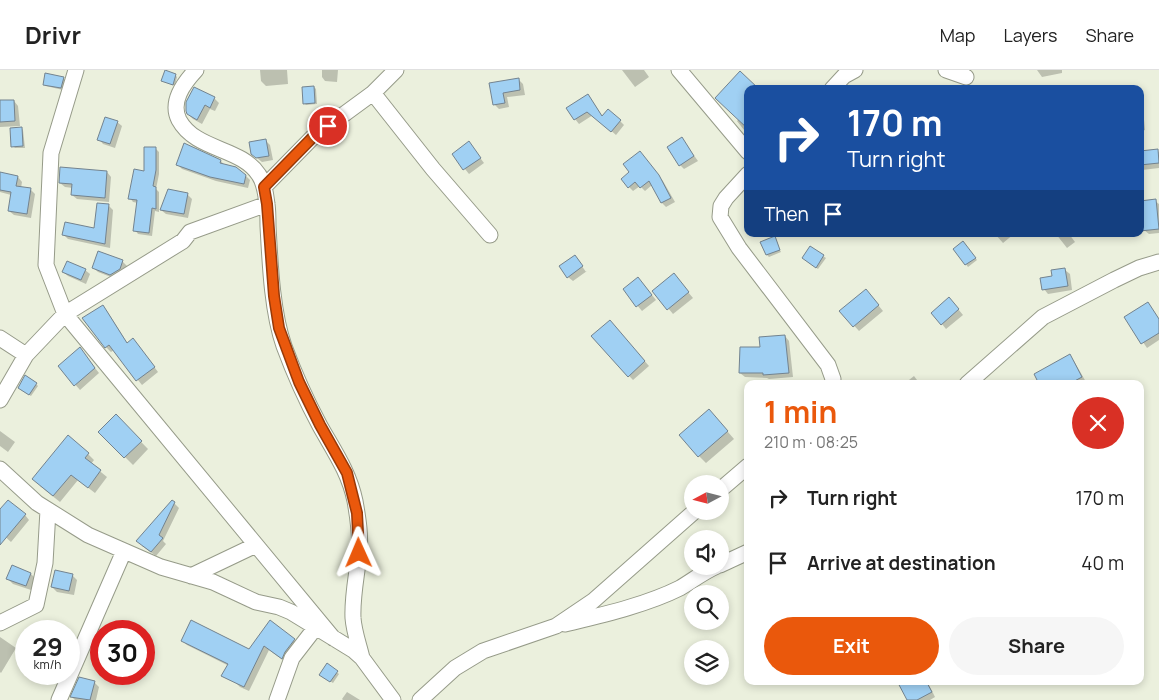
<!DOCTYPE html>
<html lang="en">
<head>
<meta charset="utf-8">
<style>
	body { margin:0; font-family:Manrope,sans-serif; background:#f6f6f6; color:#222; height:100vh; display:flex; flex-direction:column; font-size:19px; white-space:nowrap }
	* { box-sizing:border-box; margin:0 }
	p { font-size:16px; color:#767676 }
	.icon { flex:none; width:28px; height:28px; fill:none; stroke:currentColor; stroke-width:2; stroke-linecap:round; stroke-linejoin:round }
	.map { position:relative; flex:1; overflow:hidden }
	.panel { position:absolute; left:744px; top:310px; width:400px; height:305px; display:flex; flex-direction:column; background:#fff; border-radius:10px; box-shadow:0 2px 8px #0003 }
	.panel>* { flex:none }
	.top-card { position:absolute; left:744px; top:15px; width:400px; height:152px; border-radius:10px; box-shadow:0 2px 8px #0003; background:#1a4fa0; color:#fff; overflow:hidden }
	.needle { width:32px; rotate:263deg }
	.fabs { position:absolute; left:684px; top:405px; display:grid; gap:10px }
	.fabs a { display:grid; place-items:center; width:45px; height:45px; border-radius:50%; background:#fff; box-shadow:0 2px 8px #0003; font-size:25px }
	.speed { position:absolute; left:15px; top:550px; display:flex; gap:10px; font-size:25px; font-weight:700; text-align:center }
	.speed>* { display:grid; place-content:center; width:65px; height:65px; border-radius:50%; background:#fff; box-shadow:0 2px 8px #0003; line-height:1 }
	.speed small { font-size:12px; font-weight:400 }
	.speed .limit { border:8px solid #d22; background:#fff; color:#111 }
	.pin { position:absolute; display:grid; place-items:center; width:42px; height:42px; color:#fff; margin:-21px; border:2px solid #fff; border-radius:50%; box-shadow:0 1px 5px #0007 }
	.me { position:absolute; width:55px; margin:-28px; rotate:359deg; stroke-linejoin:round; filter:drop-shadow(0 0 4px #0008) }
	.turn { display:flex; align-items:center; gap:18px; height:105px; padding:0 20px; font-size:22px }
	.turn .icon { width:65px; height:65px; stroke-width:2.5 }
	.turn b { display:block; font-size:35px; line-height:42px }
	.then { display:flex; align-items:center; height:48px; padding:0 20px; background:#0003; gap:10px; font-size:19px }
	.round { display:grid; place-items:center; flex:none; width:52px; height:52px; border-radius:26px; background:#f6f6f6 }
	.overview { display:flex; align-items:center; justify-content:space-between; height:85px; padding:0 20px }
	h1 { font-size:30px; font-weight:700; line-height:38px; color:#ea580c }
	.button { display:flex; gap:10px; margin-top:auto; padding:10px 20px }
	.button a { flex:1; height:58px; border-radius:30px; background:#ea580c; color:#fff; font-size:20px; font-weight:700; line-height:58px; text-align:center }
	.button a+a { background:#f6f6f6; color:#222 }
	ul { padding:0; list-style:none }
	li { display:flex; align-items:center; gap:15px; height:65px; padding:0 20px }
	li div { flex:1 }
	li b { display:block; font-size:19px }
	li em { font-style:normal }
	header { display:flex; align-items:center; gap:30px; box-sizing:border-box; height:70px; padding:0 25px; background:#fff; border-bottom:1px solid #e0e0e0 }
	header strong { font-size:24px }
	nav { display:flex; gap:28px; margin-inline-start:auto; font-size:18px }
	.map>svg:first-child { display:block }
	.shadow { fill:#0003 }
	.building { fill:#a0d0f3; stroke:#73838f }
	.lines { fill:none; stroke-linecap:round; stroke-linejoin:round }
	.street-casing { stroke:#969b89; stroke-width:17 }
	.street { stroke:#fff; stroke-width:15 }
	.route-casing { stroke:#983908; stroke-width:12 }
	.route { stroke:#ea580c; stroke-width:9 }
</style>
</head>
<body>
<header>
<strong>Drivr</strong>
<nav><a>Map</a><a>Layers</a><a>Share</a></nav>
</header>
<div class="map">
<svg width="1159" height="630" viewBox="0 0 1159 630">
	<rect width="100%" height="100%" fill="#ebf0dd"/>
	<path class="shadow" d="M260,0H287L288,14L266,16L261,11Z
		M322,0H338L337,12L325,11L322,7Z
		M622,0H644L649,7L635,17Z
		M1037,0H1062V3L1042,7Z
		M175,5L177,7L175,16L163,11Z
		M63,8L65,10L63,20L46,16L44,14Z
		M518,9L523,14L525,25L507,27L509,37L499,39L494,34L491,14Z
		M314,17L316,19L317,34L306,35L304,33Z
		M748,19V65L737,51L739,49Z
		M588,25L603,47L620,51L624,55L616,65L593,45L579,54L575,49Z
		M214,28L219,33L215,41L210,39L202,54L193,49L188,44Z
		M1140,28L1142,29L1145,60L1140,62Z
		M14,31L18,36L20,56L0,57V32Z
		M117,52L122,56L115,78L103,74L99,69Z
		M21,58L23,60L25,78H15L13,76Z
		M682,69L698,91L684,99L680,95Z
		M266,71L270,75L273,90L262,92L252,84Z
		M469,73L484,93L469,104L453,84Z
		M156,79L159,82V104L156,119L159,122V142L155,141L152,166L138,164L135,160L138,133L133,132L130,128L145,102Z
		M1157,81L1159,82V98L1142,100L1140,98V82Z
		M644,87L663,111L675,132L666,137L662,133L652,115L645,121L640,116L633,121L629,117Z
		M221,91L225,96L245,105L250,110L248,118L216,111L182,99L178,95Z
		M107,102L111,107L109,132L77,129L72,125L73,118L65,117L60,113Z
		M0,104L18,107L22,112L21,118L30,119L35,124L31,148L14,145L9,141L11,125L0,122Z
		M187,124L192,129L188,148L166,144L161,140Z
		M1155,131L1159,134V163L1149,164L1144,160Z
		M108,135L113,140L110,178L68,169L63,164L96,160Z
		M995,164H1014L1003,173Z
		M1056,164H1069L1075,172L1067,178Z
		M774,168L781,182L769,187L767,185Z
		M965,175L977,190L968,197L955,179Z
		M810,178L826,188L818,199L805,190Z
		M99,182L123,192L127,196L125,203L116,209L98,202L93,197Z
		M575,186L586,202L587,201L573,211L568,207Z
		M85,200L90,204L86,214L68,206L63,202Z
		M1065,200L1070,204L1072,220L1048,224L1044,219L1053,207Z
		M678,210L693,228L673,244L654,221Z
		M643,214L656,230L642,241L624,220Z
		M870,225L883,241L859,261L841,241Z
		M1148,233L1159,249V270L1147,278L1126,247Z
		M954,234L963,245L946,259L942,254Z
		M102,237L107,241L128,274L138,275L158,302L142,315L114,280L111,282L106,277Z
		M614,256L649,296L633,310L592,267Z
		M785,266L789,271L793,307L769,309L767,308L745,307L740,303L761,278Z
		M80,279L99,303L80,320L60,297Z
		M1070,286L1074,291L1086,312L1082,314H1040Z
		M914,306L920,314H904Z
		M36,314L38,316L31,326L21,320Z
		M116,346L148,379L133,395L100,362Z
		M716,348L734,369L706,393L699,386Z
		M0,361L15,372L8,382L0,376Z
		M88,384L94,390L91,394L107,407L95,423L78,410L60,432L40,416Z
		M172,431L179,438L163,471L166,474L156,486L142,476Z
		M0,441L25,445L29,450L11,472L0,462Z
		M31,504L35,508L31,520L13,514L8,509Z
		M72,505L77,510L74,525L57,522L52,517Z
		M270,552L299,574L287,593L269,580L249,621L240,617L235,612L237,600L187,575L182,570L250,580Z
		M0,567L16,578L1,603L0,602Z
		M328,595L339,604L333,613L323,607Z
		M52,604H66L65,608Z
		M899,611H927L935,627L930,630H908Z
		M94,612L99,617L96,630H75L72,627Z
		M347,622L360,630H343L342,629Z"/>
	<path class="building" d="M165,0L176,4L173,15L161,11Z
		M740,1L759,19H748V59L715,28Z
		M45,3L64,7L61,18L43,15Z
		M519,8L520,20L503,23L505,33L493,35L489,13Z
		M314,16L315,33L303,34L302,17Z
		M194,17L215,27L210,38L205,35L197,50L187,44L186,41V32Z
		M588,24L602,46L608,39L621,50L611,62L587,42L574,50L566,38Z
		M0,30H14L15,51L0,52Z
		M105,47L118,51L110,74L97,70Z
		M22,57L23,76L11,77L10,58Z
		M682,67L694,86L679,96L667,77Z
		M266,69L269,86L256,88L251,84L249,72Z
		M469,71L481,88L463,100L452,84Z
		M184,73L221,90L220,93L236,97L246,105L244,114L210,107L176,95Z
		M144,77H156V100L153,116L156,117V139L152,138L149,163L133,161L137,130L128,129L134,99L144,101Z
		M1158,79L1159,93L1140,95V81Z
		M640,81L659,105L671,128L661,133L649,111L640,118L635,112L628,118L621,109L629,102L623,94Z
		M60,97L107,101L105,128L71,125L72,114L59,113Z
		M0,102L18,106L16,116L31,118L27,144L8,141L11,122L0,120Z
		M168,119L188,123L184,144L160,140Z
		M1156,129L1159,159L1140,161V131Z
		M97,133L109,134L105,174L62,165L65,152L94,158Z
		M775,166L780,180L766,185L760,172Z
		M963,171L976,188L965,195L953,179Z
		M810,176L824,185L816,198L802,188Z
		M98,181L123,190L120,199L110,205L92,198Z
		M575,185L583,196L567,208L559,196Z
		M67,191L86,199L81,210L62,202Z
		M1065,198L1068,216L1042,220L1040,208L1052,206L1051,200Z
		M674,203L689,222L667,240L652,221Z
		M638,207L652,225L636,237L623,219Z
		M866,219L879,235L853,257L839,241Z
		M949,227L959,239L941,255L931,243Z
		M1148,232L1159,249V263L1141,274L1124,247Z
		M103,235L127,273L133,268L155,297L136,311L109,275L105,278L82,248Z
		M610,250L645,291L628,307L591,266Z
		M785,265L789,303L763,305V303H739L740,277H760L759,267Z
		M80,277L95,298L74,316L58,296Z
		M1070,284L1082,307L1069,314H1039L1034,304Z
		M25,305L37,313L29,325L18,318Z
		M709,339L728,361L698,387L679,365Z
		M116,344L142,371L124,388L98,362Z
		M68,365L89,383L85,388L101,400L88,418L71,405L53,426L32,409Z
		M8,430L26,444L0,475V439Z
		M172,430L175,432L159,465L163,468L151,482L136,471Z
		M12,495L31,503L26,516L6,509Z
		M55,500L73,504L69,521L51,517Z
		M191,550L249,579L270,550L295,569L285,582L282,589L264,576L244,617L221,606L228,594L181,571Z
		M327,593L338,601L330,612L319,605Z
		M79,607L95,611L90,630L70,627Z
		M897,611H926L932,622L917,630H907Z"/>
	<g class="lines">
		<g class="street-casing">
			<path id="street" d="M76,0L51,83L46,195L65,244L333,568
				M196,0C183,14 170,32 179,50C196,81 241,77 259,105C264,112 266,125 267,134C268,141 268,149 268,156C270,193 272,242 284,276C294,303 306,330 320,356C334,381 349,402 355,431C358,448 361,466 359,484C357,505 352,526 353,548C354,562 359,575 362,588
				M679,0L748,82
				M946,0L966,7
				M832,19L844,6L855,0
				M373,23L433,99L490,165
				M748,104L726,128L721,136L720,147L739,178L828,295L833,309L832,314
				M264,117L313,67L373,23L396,0
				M0,268L26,285L65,244L183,171L190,162L267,134
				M967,314L1043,247L1114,210L1139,198L1159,192
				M0,330L26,285
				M0,399L37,433L88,465L161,497L213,512L256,532L279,537L291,542L353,580L362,588L393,630
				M720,420L748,396
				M720,495L748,482
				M191,506L256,475
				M0,553L36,535L45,493L48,440
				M565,554C602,545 646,535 680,518C692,511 703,502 717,496
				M59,630L124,481
				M277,630L292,588L316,557
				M420,630L455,598L483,581L556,556L593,531L695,441"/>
		</g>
		<use href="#street" class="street"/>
	</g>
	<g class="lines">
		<g class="route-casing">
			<path id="route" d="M328,56L313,67L264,117L267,134L274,226L279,258L299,312L320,355L347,403L357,443L359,483"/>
		</g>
		<use href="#route" class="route"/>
	</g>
</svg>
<div class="fabs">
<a><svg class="needle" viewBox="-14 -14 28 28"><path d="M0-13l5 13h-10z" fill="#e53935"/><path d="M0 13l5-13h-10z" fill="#767676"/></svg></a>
<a><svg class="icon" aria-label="sound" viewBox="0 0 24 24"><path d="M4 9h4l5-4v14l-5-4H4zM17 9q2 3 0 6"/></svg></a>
<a><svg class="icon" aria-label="search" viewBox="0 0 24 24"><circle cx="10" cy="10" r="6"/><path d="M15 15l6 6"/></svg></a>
<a><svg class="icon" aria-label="layers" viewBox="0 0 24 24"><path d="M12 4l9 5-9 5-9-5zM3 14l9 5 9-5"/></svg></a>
</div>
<div class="speed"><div>29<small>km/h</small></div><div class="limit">30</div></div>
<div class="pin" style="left:328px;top:56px;background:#d93025"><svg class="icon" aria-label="arrive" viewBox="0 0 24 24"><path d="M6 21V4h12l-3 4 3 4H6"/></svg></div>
<svg class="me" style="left:359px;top:483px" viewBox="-20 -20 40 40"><path d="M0-17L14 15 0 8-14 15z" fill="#ea580c" stroke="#fff" stroke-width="4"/></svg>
<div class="top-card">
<div class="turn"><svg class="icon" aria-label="right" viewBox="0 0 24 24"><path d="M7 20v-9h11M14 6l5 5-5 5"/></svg><div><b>170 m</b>Turn right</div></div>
<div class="then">Then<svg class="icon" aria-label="arrive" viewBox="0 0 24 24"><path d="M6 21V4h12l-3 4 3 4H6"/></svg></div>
</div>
<section class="panel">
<div class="overview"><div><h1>1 min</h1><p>210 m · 08:25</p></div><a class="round" style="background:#d93025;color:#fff"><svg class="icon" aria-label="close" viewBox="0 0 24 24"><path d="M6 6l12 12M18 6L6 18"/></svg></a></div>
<ul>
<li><svg class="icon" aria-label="right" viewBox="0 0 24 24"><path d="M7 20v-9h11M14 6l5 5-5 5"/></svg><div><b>Turn right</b></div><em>170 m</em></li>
<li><svg class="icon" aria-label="arrive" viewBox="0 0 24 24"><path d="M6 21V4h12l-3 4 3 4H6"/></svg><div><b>Arrive at destination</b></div><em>40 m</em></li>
</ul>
<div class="button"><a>Exit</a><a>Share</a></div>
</section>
</div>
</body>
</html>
